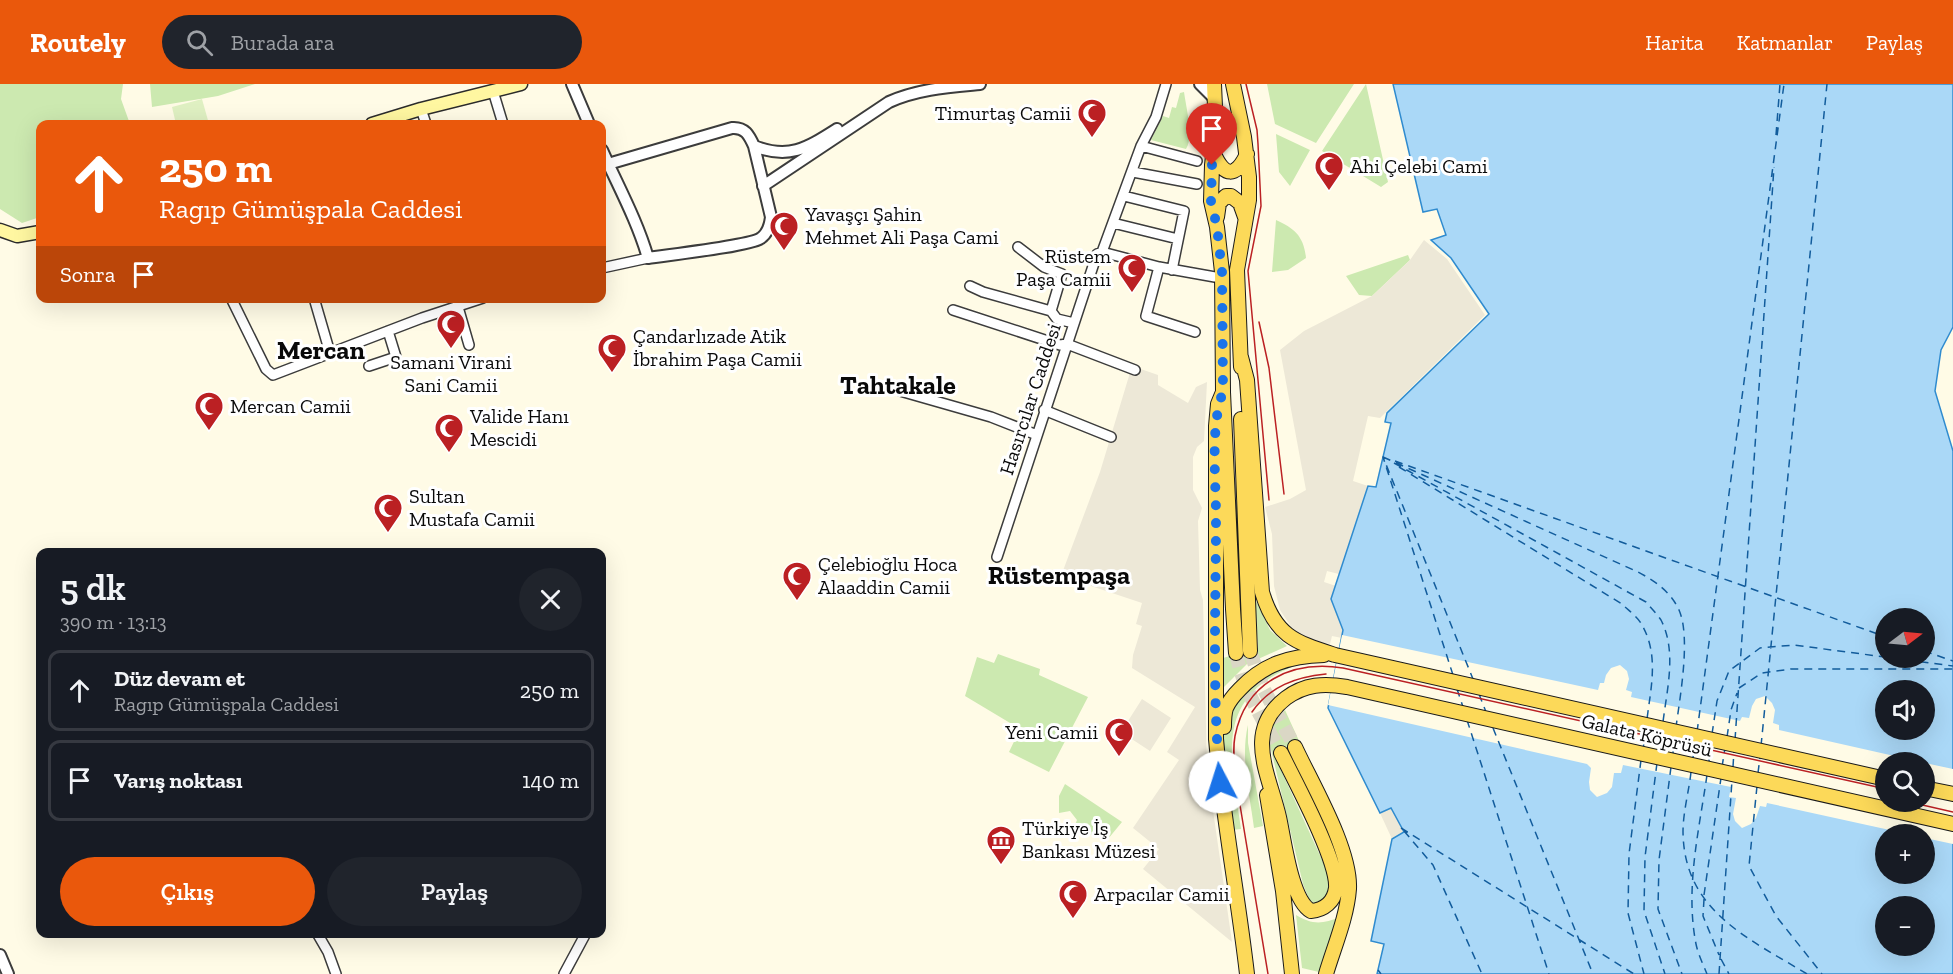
<!DOCTYPE html>
<html lang="tr">
<head>
<meta charset="utf-8">
<style>
	body { margin:0; font-family:"Zilla Slab",serif; background:#20242c; color:#f1f3f6; height:100vh; display:flex; flex-direction:column; font-size:22px; white-space:nowrap }
	* { box-sizing:border-box; margin:0 }
	p { font-size:20px; color:#9ea1a6 }
	.icon { flex:none; width:33px; height:33px; fill:none; stroke:currentColor; stroke-width:2; stroke-linecap:round; stroke-linejoin:round }
	.map { position:relative; flex:1; overflow:hidden }
	.drawer { position:absolute; left:36px; top:464px; width:570px; height:390px; display:flex; flex-direction:column; background:#171b24; border-radius:12px; box-shadow:0 6px 24px #0002 }
	.drawer>* { flex:none }
	.guide { position:absolute; left:36px; top:36px; width:570px; height:183px; border-radius:12px; box-shadow:0 6px 24px #0002; background:#ea580c; color:#fff; overflow:hidden }
	.needle { width:39px; rotate:74deg }
	.fabs { position:absolute; left:1875px; top:524px; display:grid; gap:12px }
	.fabs a { display:grid; place-items:center; width:60px; height:60px; border-radius:50%; background:#171b24; box-shadow:0 6px 24px #0002; font-size:30px }
	.pin { position:absolute; display:grid; place-items:center; width:51px; height:51px; color:#fff; margin:-62px -26px; border-radius:50% 50% 50% 0; rotate:-45deg; box-shadow:0 0 6px #0007 }
	.pin .icon { rotate:45deg }
	.me { position:absolute; width:66px; margin:-33px; rotate:355deg; stroke-linejoin:round; filter:drop-shadow(0 0 4px #0008) }
	.turn { display:flex; align-items:center; gap:21px; height:126px; padding:0 24px; font-size:27px }
	.turn .icon { width:78px; height:78px; stroke-width:2.5 }
	.turn b { display:block; font-size:42px; line-height:51px }
	.then { display:flex; align-items:center; height:57px; padding:0 24px; background:#0003; gap:12px; font-size:22px }
	.round { display:grid; place-items:center; flex:none; width:63px; height:63px; border-radius:32px; background:#20242c }
	.head { display:flex; align-items:center; justify-content:space-between; height:102px; padding:0 24px }
	h1 { font-size:36px; font-weight:600; line-height:45px }
	.action { display:flex; gap:12px; margin-top:auto; padding:12px 24px }
	.action a { flex:1; height:69px; border-radius:36px; background:#ea580c; color:#fff; font-size:24px; font-weight:600; line-height:69px; text-align:center }
	.action a+a { background:#20242c; color:#f1f3f6 }
	ul { padding:0; list-style:none }
	li { display:flex; align-items:center; gap:18px; height:81px; margin:0 12px 9px; padding:0 12px; border:3px solid #363941; border-radius:12px }
	li div { flex:1 }
	li b { display:block; font-size:22px }
	li em { font-style:normal }
	header { display:flex; align-items:center; gap:36px; box-sizing:border-box; height:84px; padding:0 30px; background:#ea580c; color:#fff }
	header strong { font-size:28px }
	nav { display:flex; gap:33px; margin-inline-start:auto; font-size:21px }
	.search { width:420px; height:54px; background:#20242c; display:flex; align-items:center; gap:15px; box-sizing:border-box; padding:0 21px; border-radius:33px; color:#9ea1a6; font-size:22px }
	.map>svg:first-child { display:block }
	.green { fill:#cce9b0 }
	.pitch { fill:#dff0c2 }
	.plaza { fill:#ede8d7 }
	.water { fill:#aad8f7; stroke:#2f8bcf; stroke-width:1.5; fill-rule:evenodd }
	.pier { fill:#fffbe6 }
	.lines { fill:none; stroke-linecap:round; stroke-linejoin:round }
	.ferry { stroke:#125c9c; stroke-width:1.5; stroke-dasharray:8 6; stroke-linecap:butt }
	.primary-tunnel { stroke:#dad7c5; stroke-width:14; stroke-dasharray:14 7; stroke-linecap:butt }
	.minor-casing { stroke:#3c3c3c; stroke-width:12 }
	.tertiary-casing { stroke:#3c3c3c; stroke-width:14 }
	.secondary-casing { stroke:#2b2b2b; stroke-width:15 }
	.primary-casing { stroke:#1a1a1a; stroke-width:16 }
	.minor { stroke:#fff; stroke-width:9 }
	.tertiary { stroke:#fff; stroke-width:10 }
	.secondary { stroke:#fff7a1; stroke-width:12 }
	.primary { stroke:#fcd959; stroke-width:14 }
	.tram { stroke:#bb2023; stroke-width:1.5 }
	.route { stroke:#1a73e8; stroke-width:10; stroke-dasharray:0 18 }
	.labels { text-anchor:middle; stroke-width:6; stroke-linejoin:round; paint-order:stroke }
	.poi-label { font-size:20px; fill:#090909; stroke:#fff; text-anchor:start }
	.street-label { font-size:20px; fill:#090909; stroke:#fff }
	.district-label { font-size:26px; font-weight:bold; fill:#090909; stroke:#fff }
</style>
</head>
<body>
<header>
<strong>Routely</strong>
<div class="search"><svg class="icon" aria-label="search" viewBox="0 0 24 24"><circle cx="10" cy="10" r="6"/><path d="M15 15l6 6"/></svg>Burada ara</div>
<nav><a>Harita</a><a>Katmanlar</a><a>Paylaş</a></nav>
</header>
<div class="map">
<svg width="1953" height="890" viewBox="0 0 1953 890">
	<rect width="100%" height="100%" fill="#fffbe6"/>
	<path class="green" d="M0,0H123L121,15L130,40H40V133L22,139L0,125Z
		M150,0H255L218,12L152,23Z
		M1267,0H1354L1316,59L1275,40Z
		M1366,0L1388,98L1381,103L1322,67Z
		M1184,8C1186,23 1194,53 1186,65L1151,56L1163,32L1169,34L1172,23L1176,24L1180,9Z
		M1276,50L1310,66L1290,102L1279,88Z
		M1276,136C1294,144 1304,152 1306,174L1288,186L1272,188Z
		M1408,171L1410,176L1372,212L1359,211L1346,192Z
		M1255,515L1270,546L1287,562L1247,580L1224,603L1223,574L1258,564Z
		M998,570L1040,585L1039,591L1088,613L1049,688L1009,668L1020,645L965,612L977,573L994,579Z
		M1297,581C1212,613 1231,672 1241,745L1232,746C1230,726 1228,706 1226,686C1225,678 1222,668 1223,659C1228,618 1258,589 1297,581Z
		M1285,626L1300,659L1275,673L1329,791L1328,813L1323,818L1315,820L1309,815L1303,800L1269,657L1273,639Z
		M1248,641V659L1263,742L1254,744C1250,711 1240,674 1248,641Z
		M1065,700L1122,738L1108,755L1073,746L1077,736L1070,727L1059,729V712Z
		M1296,831C1312,841 1323,840 1340,833L1319,888L1302,884Z"/>
	<path class="pitch" d="M202,15L209,40H176L172,23Z"/>
	<path class="plaza" d="M1424,156L1447,175L1485,231L1380,334L1368,332L1353,397L1368,402L1339,490L1327,487L1324,498L1336,502L1331,515L1343,546L1342,554L1332,552L1330,560L1304,555L1294,547L1280,526L1274,502L1272,450L1265,423L1290,415L1306,406L1280,266L1304,247L1372,212L1410,176Z
		M1132,282L1158,291V301L1188,319L1196,303L1207,298L1204,357L1197,363L1193,373V406L1202,424L1198,437L1200,506L1203,516L1207,685L1232,858L1143,785L1159,765L1133,744L1179,676L1167,668L1195,623L1132,584L1133,571L1142,542L1136,540L1142,519L1061,492L1100,388Z
		M1142,615L1171,634L1150,667L1121,648Z
		M1391,723L1404,749L1392,755L1380,729Z"/>
	<path class="water" d="M1393,0H1953V243L1941,266L1935,307L1953,367V890H1377L1384,860L1371,857L1392,755L1404,748L1391,724L1380,729L1328,624L1343,546L1331,515L1368,402L1376,403L1391,339L1385,338L1387,329L1489,230L1451,174L1431,156L1446,151L1437,125L1423,128ZM1886,534H1924V573H1886ZM1886,606H1924V645H1886ZM1886,678H1924V717H1886ZM1886,750H1924V789H1886ZM1886,822H1924V861H1886Z"/>
	<path class="pier" d="M1342,551L1598,606L1600,599H1604L1606,591L1611,584L1620,581L1627,587L1629,595L1626,606L1632,608L1631,613L1740,637L1742,633L1749,634L1752,622L1756,615L1765,612L1772,619L1775,626L1773,639L1779,641V646L1921,678H1886V717H1924L1925,679L1953,685V760L1925,754L1924,750H1908L1767,719L1766,723L1760,722L1756,734L1751,740L1742,744L1735,737L1733,730L1736,714L1729,713L1731,703L1623,681L1621,689H1614L1612,703L1607,709L1597,713L1590,706L1589,698L1591,684L1587,680L1328,621Z"/>
	<g class="lines">
		<path class="ferry" d="M1776,51L1780,0
			M1383,373L1638,488C1655,497 1671,508 1679,526C1691,553 1680,613 1676,643
			M1395,377L1886,553
			M1394,379L1646,518C1651,524 1657,530 1661,536C1677,567 1667,605 1663,638
			M1399,383L1622,520C1629,527 1638,533 1642,541C1659,571 1651,603 1647,635
			M1924,567L1953,577
			M1453,591L1383,373L1473,595
			M1739,604L1762,589L1791,585H1953
			M1457,605L1463,623
			M1479,610L1486,628
			M1467,636L1549,890
			M1493,644L1593,890
			M1697,648L1784,0
			M1712,650L1717,617L1729,587L1760,564L1794,561L1953,582
			M1727,653L1731,626L1737,609
			M1735,656L1774,83
			M1761,662L1827,0
			M1643,665L1646,646
			M1659,668L1661,652
			M1673,669L1675,653
			M1693,674L1695,658
			M1641,676L1629,770L1628,829L1644,890
			M1709,677L1711,661
			M1657,679L1645,773L1644,827L1665,890
			M1671,683L1659,776L1658,825L1682,890
			M1722,683L1725,664
			M1733,683L1734,666
			M1691,688C1689,707 1683,728 1683,748C1684,827 1748,854 1807,890
			M1758,689L1760,673
			M1707,691C1699,747 1685,804 1696,860C1698,870 1703,880 1707,890
			M1757,702L1749,782L1776,832L1822,890
			M1401,744L1634,890
			M1404,747L1433,781L1482,890
			M1704,811L1721,694
			M1704,815L1703,832L1719,871
			M1721,875L1729,890
			M1378,886L1381,890
			M1719,890L1732,696"/>
		<path class="primary-tunnel" d="M1250,567L1263,604L1295,663
			M1236,569C1243,606 1264,637 1281,669"/>
		<g class="minor-casing">
			<path id="minor" d="M493,7L503,40
				M421,25L426,40
				M1141,62L1197,77
				M1133,88L1197,100
				M1124,112L1184,127L1172,186
				M1113,139L1178,155
				M1018,163L1044,183L1062,190L1051,227
				M1102,168L1159,183L1215,193
				M1159,183L1146,232L1195,248
				M602,184L648,174
				M970,202L983,208L1051,227L1057,235L1074,239
				M231,214L266,285L273,291L422,234L483,214
				M314,214L330,269
				M458,223L469,261
				M953,226L1060,261L1067,260L1135,286
				M369,282L396,273L388,247
				M900,307L991,333L1037,351
				M1044,326L1111,353
				M997,473L1097,170L1102,168L1141,62L1156,33L1166,0
				M317,849L328,868L336,890
				M564,890L586,849"/>
		</g>
		<g class="tertiary-casing">
			<path id="tertiary" d="M572,0L589,40
				M1200,0L1215,15
				M754,62C789,76 807,64 837,45
				M602,66C618,102 637,136 648,174C667,171 750,162 761,154C767,150 770,141 771,133L754,62C749,51 745,43 732,44L608,80
				M763,102L889,18C918,5 949,3 980,0
				M0,871L8,890"/>
		</g>
		<g class="secondary-casing">
			<path id="secondary" d="M372,40L421,25L521,0
				M0,146L17,152L40,148"/>
		</g>
		<g class="primary-casing">
			<path id="primary" d="M1214,0L1216,46L1212,81L1211,117L1217,143L1222,188L1223,308L1233,525L1236,569
				M1233,0L1244,53L1249,93V116L1237,186L1241,283
				M1214,70C1224,93 1236,94 1247,70
				M1217,133L1219,119L1226,112H1231L1240,119L1245,133
				M1241,273L1247,296L1262,508C1275,552 1295,558 1335,571L1886,695
				M1223,308L1218,320L1216,342V655C1223,734 1238,812 1247,890
				M1241,335L1250,567
				M1224,643C1224,637 1224,630 1226,624C1229,617 1234,611 1240,605C1264,580 1289,572 1324,571
				M1295,663C1312,700 1351,765 1349,805C1347,833 1334,863 1326,890
				M1281,669C1295,697 1338,777 1336,804C1334,818 1324,826 1311,827C1291,816 1284,755 1279,733C1269,690 1243,647 1286,614C1305,600 1324,599 1347,603L1953,740
				M1924,704L1953,710
				M1267,711L1283,807L1292,890"/>
		</g>
		<use href="#minor" class="minor"/>
		<use href="#tertiary" class="tertiary"/>
		<use href="#secondary" class="secondary"/>
		<use href="#primary" class="primary"/>
		<path class="tram" d="M1246,0L1257,46L1258,60L1261,122L1248,187L1269,416
			M1259,238L1269,284L1284,410
			M1252,628C1270,602 1296,593 1326,590
			M1905,717L1953,728
			M1268,890L1237,703C1235,687 1232,668 1235,652C1246,598 1291,576 1343,584L1886,705"/>
	</g>
	<g class="lines">
		<path class="route" d="M1212,81L1211,117L1217,143L1222,188L1223,308C1210,342 1216,395 1216,432C1216,520 1212,610 1220,698"/>
	</g>
	<defs>
		<g id="mosque-pin" transform="scale(1.5)"><path d="M0 17L-7.5 6A9.5 9.5 0 1 1 7.5 6Z" fill="#bb2023" stroke="#fff"/><path d="M3.5-4.9A6 6 0 1 0 3.5 4.9A5 5 0 1 1 3.5-4.9Z" fill="#fff"/></g>
		<g id="museum-pin" transform="scale(1.5)"><path d="M0 17L-7.5 6A9.5 9.5 0 1 1 7.5 6Z" fill="#bb2023" stroke="#fff"/><path d="M0-6L6-3V-2H-6V-3ZM-5-1h2V3h-2ZM-1-1h2V3h-2ZM3-1h2V3H3ZM-6 4H6V6H-6Z" fill="#fff"/></g>
	</defs>
	<g fill-rule="evenodd">
		<use href="#mosque-pin" x="1092" y="29"/>
		<use href="#mosque-pin" x="1329" y="82"/>
		<use href="#mosque-pin" x="784" y="142"/>
		<use href="#mosque-pin" x="1132" y="184"/>
		<use href="#mosque-pin" x="451" y="240"/>
		<use href="#mosque-pin" x="612" y="264"/>
		<use href="#mosque-pin" x="209" y="322"/>
		<use href="#mosque-pin" x="449" y="344"/>
		<use href="#mosque-pin" x="388" y="424"/>
		<use href="#mosque-pin" x="797" y="492"/>
		<use href="#mosque-pin" x="1119" y="648"/>
		<use href="#museum-pin" x="1001" y="756"/>
		<use href="#mosque-pin" x="1073" y="810"/>
	</g>
	<g class="labels">
		<g class="poi-label">
			<text x="1071" y="36" text-anchor="end">Timurtaş Camii</text>
			<text x="1350" y="89">Ahi Çelebi Cami</text>
			<text x="805" y="137">Yavaşçı Şahin<tspan x="805" dy="23">Mehmet Ali Paşa Cami</tspan></text>
			<text x="1111" y="179" text-anchor="end">Rüstem<tspan x="1111" dy="23">Paşa Camii</tspan></text>
			<text x="633" y="259">Çandarlızade Atik<tspan x="633" dy="23">İbrahim Paşa Camii</tspan></text>
			<text x="451" y="285" text-anchor="middle">Samani Virani<tspan x="451" dy="23">Sani Camii</tspan></text>
			<text x="230" y="329">Mercan Camii</text>
			<text x="470" y="339">Valide Hanı<tspan x="470" dy="23">Mescidi</tspan></text>
			<text x="409" y="419">Sultan<tspan x="409" dy="23">Mustafa Camii</tspan></text>
			<text x="818" y="487">Çelebioğlu Hoca<tspan x="818" dy="23">Alaaddin Camii</tspan></text>
			<text x="1098" y="655" text-anchor="end">Yeni Camii</text>
			<text x="1022" y="751">Türkiye İş<tspan x="1022" dy="23">Bankası Müzesi</tspan></text>
			<text x="1094" y="817">Arpacılar Camii</text>
		</g>
		<g class="street-label">
			<text transform="translate(1030 315) rotate(-72)" y="7">Hasırcılar Caddesi</text>
			<text transform="translate(1647 651) rotate(13)" y="7">Galata Köprüsü</text>
		</g>
		<g class="district-label">
			<text x="321" y="275">Mercan</text>
			<text x="898" y="310">Tahtakale</text>
			<text x="1059" y="500">Rüstempaşa</text>
		</g>
	</g>
</svg>
<div class="fabs">
<a><svg class="needle" viewBox="-14 -14 28 28"><path d="M0-13l5 13h-10z" fill="#e53935"/><path d="M0 13l5-13h-10z" fill="#9ea1a6"/></svg></a>
<a><svg class="icon" aria-label="sound" viewBox="0 0 24 24"><path d="M4 9h4l5-4v14l-5-4H4zM17 9q2 3 0 6"/></svg></a>
<a><svg class="icon" aria-label="search" viewBox="0 0 24 24"><circle cx="10" cy="10" r="6"/><path d="M15 15l6 6"/></svg></a>
<a>+</a>
<a>−</a>
</div>
<div class="pin" style="left:1212px;top:81px;background:#d93025"><svg class="icon" aria-label="arrive" viewBox="0 0 24 24"><path d="M6 21V4h12l-3 4 3 4H6"/></svg></div>
<svg class="me" style="left:1220px;top:698px" viewBox="-20 -20 40 40"><circle r="19" fill="#fff"/><path d="M0-13L10 11 0 6-10 11z" fill="#1a73e8"/></svg>
<div class="guide">
<div class="turn"><svg class="icon" aria-label="ahead" viewBox="0 0 24 24"><path d="M12 20V5M6 11l6-6 6 6"/></svg><div><b>250 m</b>Ragıp Gümüşpala Caddesi</div></div>
<div class="then">Sonra<svg class="icon" aria-label="arrive" viewBox="0 0 24 24"><path d="M6 21V4h12l-3 4 3 4H6"/></svg></div>
</div>
<section class="drawer">
<div class="head"><div><h1>5 dk</h1><p>390 m · 13:13</p></div><a class="round"><svg class="icon" aria-label="close" viewBox="0 0 24 24"><path d="M6 6l12 12M18 6L6 18"/></svg></a></div>
<ul>
<li><svg class="icon" aria-label="ahead" viewBox="0 0 24 24"><path d="M12 20V5M6 11l6-6 6 6"/></svg><div><b>Düz devam et</b><p>Ragıp Gümüşpala Caddesi</p></div><em>250 m</em></li>
<li><svg class="icon" aria-label="arrive" viewBox="0 0 24 24"><path d="M6 21V4h12l-3 4 3 4H6"/></svg><div><b>Varış noktası</b></div><em>140 m</em></li>
</ul>
<div class="action"><a>Çıkış</a><a>Paylaş</a></div>
</section>
</div>
</body>
</html>
